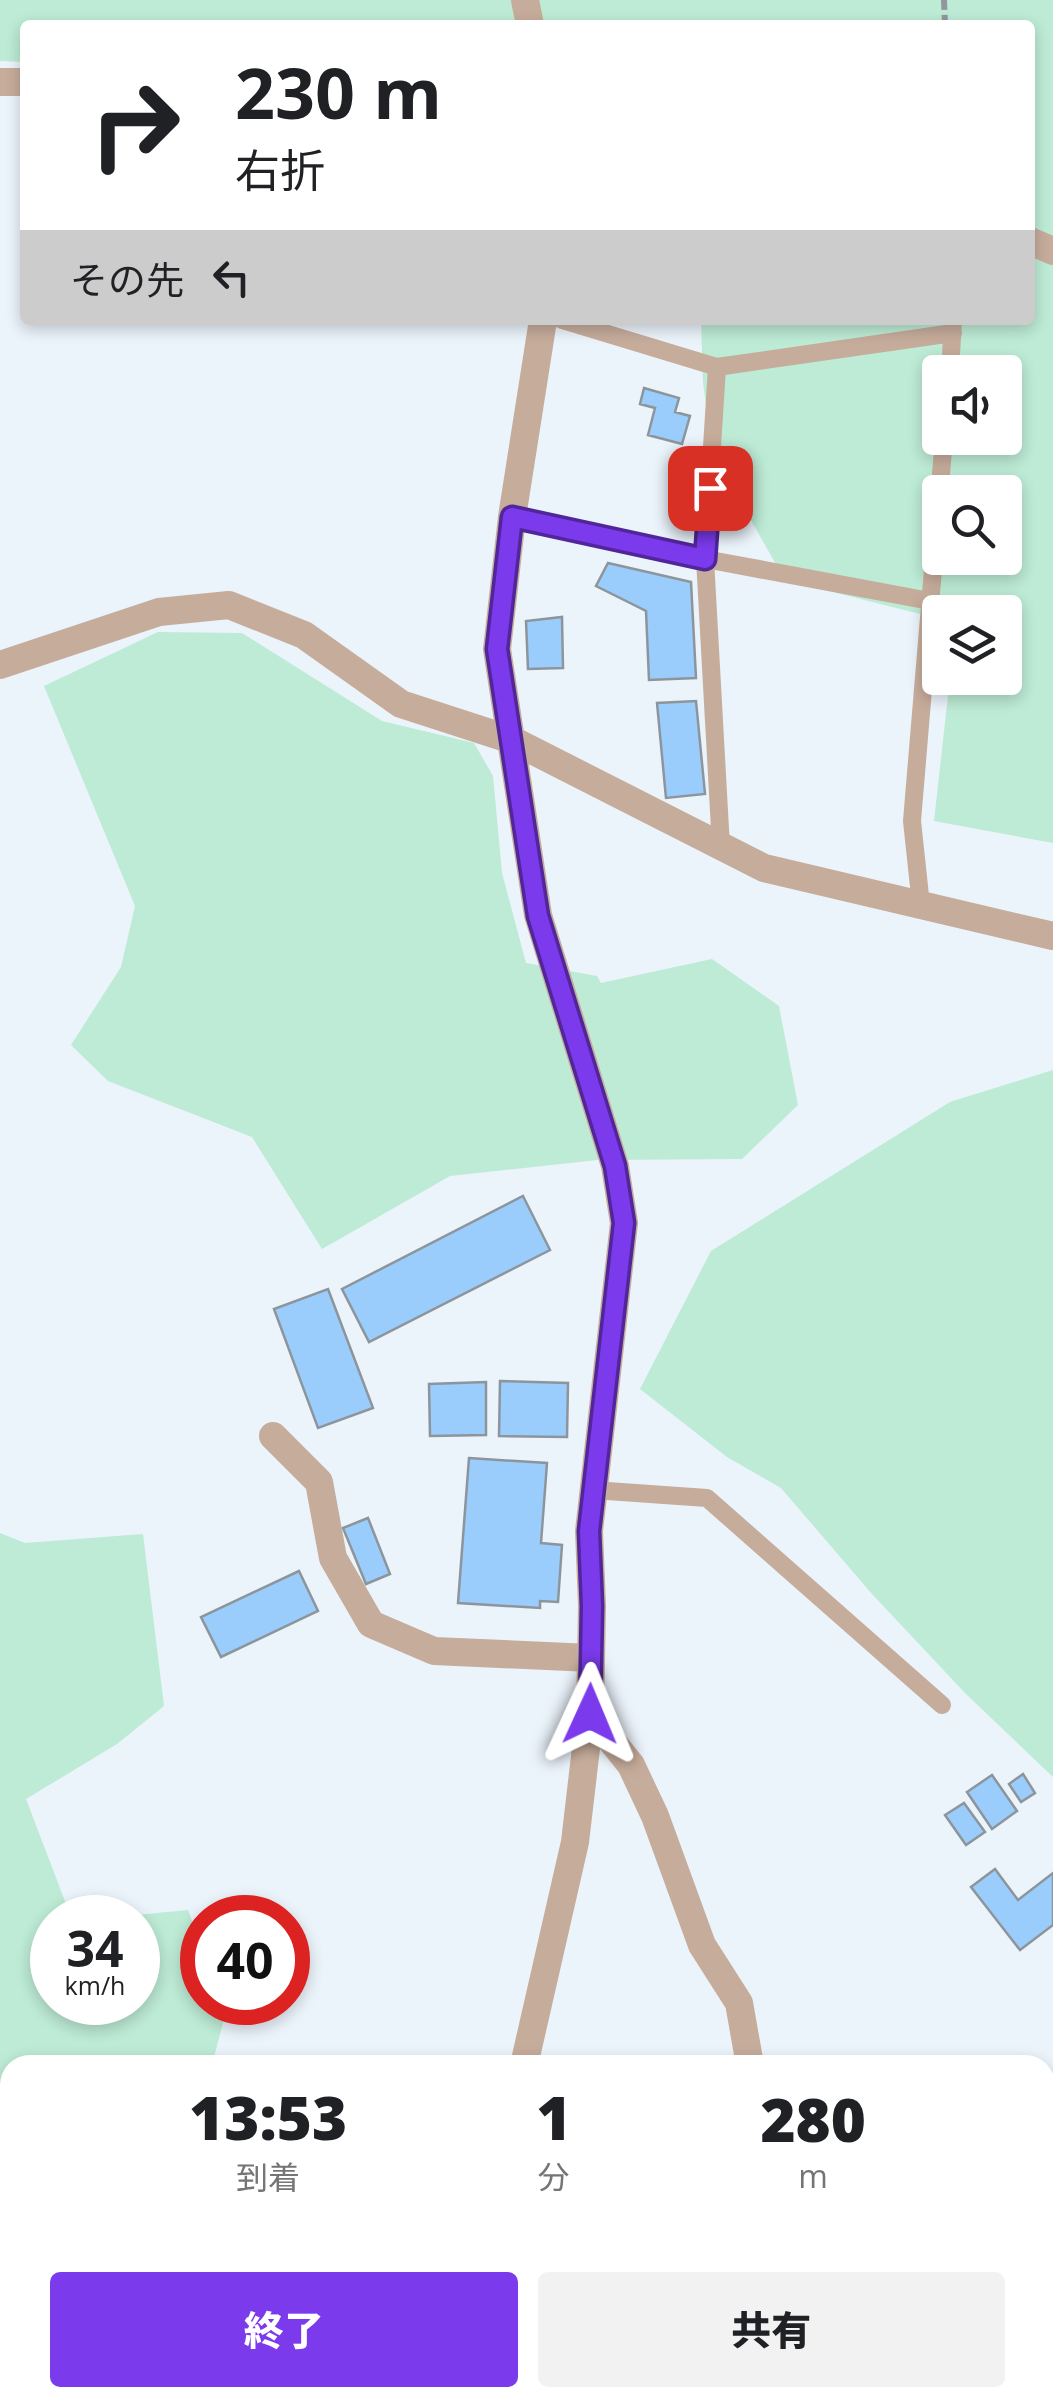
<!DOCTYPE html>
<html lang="ja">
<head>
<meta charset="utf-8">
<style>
	body { margin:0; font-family:"Open Sans","Noto Sans JP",sans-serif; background:#f2f2f2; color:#202124; height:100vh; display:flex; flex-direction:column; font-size:38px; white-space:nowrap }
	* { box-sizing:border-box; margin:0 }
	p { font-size:32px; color:#757577 }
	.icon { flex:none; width:55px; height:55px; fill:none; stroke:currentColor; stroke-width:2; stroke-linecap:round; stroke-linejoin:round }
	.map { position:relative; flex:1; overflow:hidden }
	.panel { position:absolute; left:0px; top:2055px; width:1055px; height:352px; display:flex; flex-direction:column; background:#fff; border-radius:30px 30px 0 0; box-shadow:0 5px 15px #0003 }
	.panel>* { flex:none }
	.guide { position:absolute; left:20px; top:20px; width:1015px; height:305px; border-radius:10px; box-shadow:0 5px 15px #0003; background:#fff; color:#202124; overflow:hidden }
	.fabs { position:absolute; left:922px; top:355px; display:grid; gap:20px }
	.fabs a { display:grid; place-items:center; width:100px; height:100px; border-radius:10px; background:#fff; box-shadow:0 5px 15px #0003; font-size:50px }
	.speed { position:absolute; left:30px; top:1895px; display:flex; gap:20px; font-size:50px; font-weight:700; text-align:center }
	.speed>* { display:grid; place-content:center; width:130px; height:130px; border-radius:50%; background:#fff; box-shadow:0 5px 15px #0003; line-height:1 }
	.speed small { font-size:25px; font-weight:400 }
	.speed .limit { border:15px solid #d22; background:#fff; color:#111 }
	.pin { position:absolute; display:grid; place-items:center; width:85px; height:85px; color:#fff; margin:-42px; border-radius:20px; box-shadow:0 5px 15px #0006 }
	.me { position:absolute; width:110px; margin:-55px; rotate:1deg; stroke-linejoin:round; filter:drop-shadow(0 0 8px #0008) }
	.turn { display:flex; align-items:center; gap:35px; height:210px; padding:0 50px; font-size:45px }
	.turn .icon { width:130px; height:130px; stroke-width:2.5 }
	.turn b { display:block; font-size:70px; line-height:85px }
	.then { display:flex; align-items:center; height:95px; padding:0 50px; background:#0003; gap:20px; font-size:38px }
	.eta { display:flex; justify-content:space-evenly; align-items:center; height:170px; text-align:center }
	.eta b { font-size:60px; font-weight:800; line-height:70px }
	.cta { display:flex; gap:20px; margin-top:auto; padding:20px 50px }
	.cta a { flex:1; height:115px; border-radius:10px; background:#7c3aed; color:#fff; font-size:40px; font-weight:800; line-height:115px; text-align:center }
	.cta a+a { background:#f2f2f2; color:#202124 }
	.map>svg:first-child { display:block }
	.green { fill:#bdebd5; fill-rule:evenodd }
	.building { fill:#9bcdfc; stroke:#8d959c; stroke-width:2.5 }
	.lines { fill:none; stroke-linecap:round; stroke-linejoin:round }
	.path { stroke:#91979c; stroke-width:6; stroke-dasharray:10 5; stroke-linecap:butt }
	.service { stroke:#c6ac9b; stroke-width:18 }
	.minor { stroke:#c6ac9b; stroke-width:28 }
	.tertiary { stroke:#c6ac9b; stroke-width:28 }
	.route-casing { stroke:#51269a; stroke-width:25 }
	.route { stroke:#7c3aed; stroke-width:18 }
</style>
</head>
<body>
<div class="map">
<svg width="1053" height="2406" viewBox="0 0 1053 2406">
	<rect width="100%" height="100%" fill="#ebf3fb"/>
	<path class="green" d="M0,0H1053V843L934,821L950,678H1005V612H940V619L785,580L712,452L703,382L701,320H1030V25H25V62L0,61ZM940,372H1005V438H940ZM940,492H1005V558H940Z
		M158,632L242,633L382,721L474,743L493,776L502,873L526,963L597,976L601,983L712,959L779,1006L798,1105L742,1159L597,1160L450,1176L322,1249L252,1137L108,1081L71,1045L121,967L135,906L44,686Z
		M1053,1070V1777L965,1693L872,1594L781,1488L727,1457L640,1389L711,1251L950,1102Z
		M0,1533L25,1543L143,1534L164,1706L117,1744L26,1799L71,1917L52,1918V2002H138V1918L115,1917L188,1910L202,1948V2002L223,2003L226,2011L212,2065H10V2320L0,2319Z"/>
	<path class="building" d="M644,388L679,398L675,412L690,416L682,444L648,435L655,408L640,404Z
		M608,563L691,582L696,678L649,680L646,611L596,586Z
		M562,617L563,668L528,669L526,621Z
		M696,701L705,794L666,798L657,703Z
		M523,1196L550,1250L369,1342L342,1289Z
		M328,1289L373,1408L318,1428L274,1309Z
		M500,1381L568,1383L567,1437L499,1436Z
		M486,1382V1435L430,1436L429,1384Z
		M469,1458L547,1463L541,1543L562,1545L558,1602L540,1601V1608L458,1603Z
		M368,1518L390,1574L366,1584L343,1528Z
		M299,1571L318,1611L221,1657L201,1617Z
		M1023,1774L1035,1793L1021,1802L1009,1784Z
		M992,1775L1017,1811L992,1829L967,1792Z
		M964,1803L985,1832L966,1845L945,1815Z
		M995,1869L1018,1900L1053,1873V1925L1020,1950L971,1887Z
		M170,2398H233L248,2406H170Z
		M301,2398H461L430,2406H303Z"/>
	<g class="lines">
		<path class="path" d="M944,0L945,25"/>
		<path class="service" d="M562,320L717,367
			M950,372L953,320
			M512,517L705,559L930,601
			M721,847L705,559L717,367L953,333
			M921,905L912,821L944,438
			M593,1490L707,1498L942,1705"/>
		<path class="minor" d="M0,82H25
			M1030,241L1053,251
			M0,665L159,612L229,605L304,635L401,704L512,740L764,868L1053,936
			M273,1436L319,1482L333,1558L371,1624L434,1651L591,1658
			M590,1714L631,1765L655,1816L702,1945L739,2003L750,2065
			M866,2398L869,2406"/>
		<path class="tertiary" d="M525,0L530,25
			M524,2065L575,1842L590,1714L592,1606L589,1531L624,1223L615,1166L538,915L497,649L512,517L543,320
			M563,2398L565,2406"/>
	</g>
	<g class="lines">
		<g class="route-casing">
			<path id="route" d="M590,1714L592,1606L589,1531L624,1223L615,1166L538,916L497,649L512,517L705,559L710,488"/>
		</g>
		<use href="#route" class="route"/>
	</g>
</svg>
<div class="fabs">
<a><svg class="icon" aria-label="sound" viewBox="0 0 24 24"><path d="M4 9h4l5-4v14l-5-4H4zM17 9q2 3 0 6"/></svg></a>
<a><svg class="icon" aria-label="search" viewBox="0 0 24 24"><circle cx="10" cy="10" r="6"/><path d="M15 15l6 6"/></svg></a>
<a><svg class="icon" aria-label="layers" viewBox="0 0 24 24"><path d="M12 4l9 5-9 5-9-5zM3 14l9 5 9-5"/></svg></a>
</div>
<div class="speed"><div>34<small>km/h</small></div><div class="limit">40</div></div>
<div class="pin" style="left:710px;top:488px;background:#d93025"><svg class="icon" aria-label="arrive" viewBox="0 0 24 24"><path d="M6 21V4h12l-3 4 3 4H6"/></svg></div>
<svg class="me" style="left:590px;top:1714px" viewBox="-20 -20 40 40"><path d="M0-17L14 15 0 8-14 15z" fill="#7c3aed" stroke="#fff" stroke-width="4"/></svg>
<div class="guide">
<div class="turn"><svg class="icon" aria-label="right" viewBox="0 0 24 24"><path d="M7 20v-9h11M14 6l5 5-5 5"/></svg><div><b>230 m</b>右折</div></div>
<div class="then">その先<svg class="icon" aria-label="left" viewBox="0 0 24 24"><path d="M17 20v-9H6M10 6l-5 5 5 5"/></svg></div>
</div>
<section class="panel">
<div class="eta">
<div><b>13:53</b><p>到着</p></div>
<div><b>1</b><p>分</p></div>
<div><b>280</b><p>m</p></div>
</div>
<div class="cta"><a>終了</a><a>共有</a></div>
</section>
</div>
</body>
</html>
